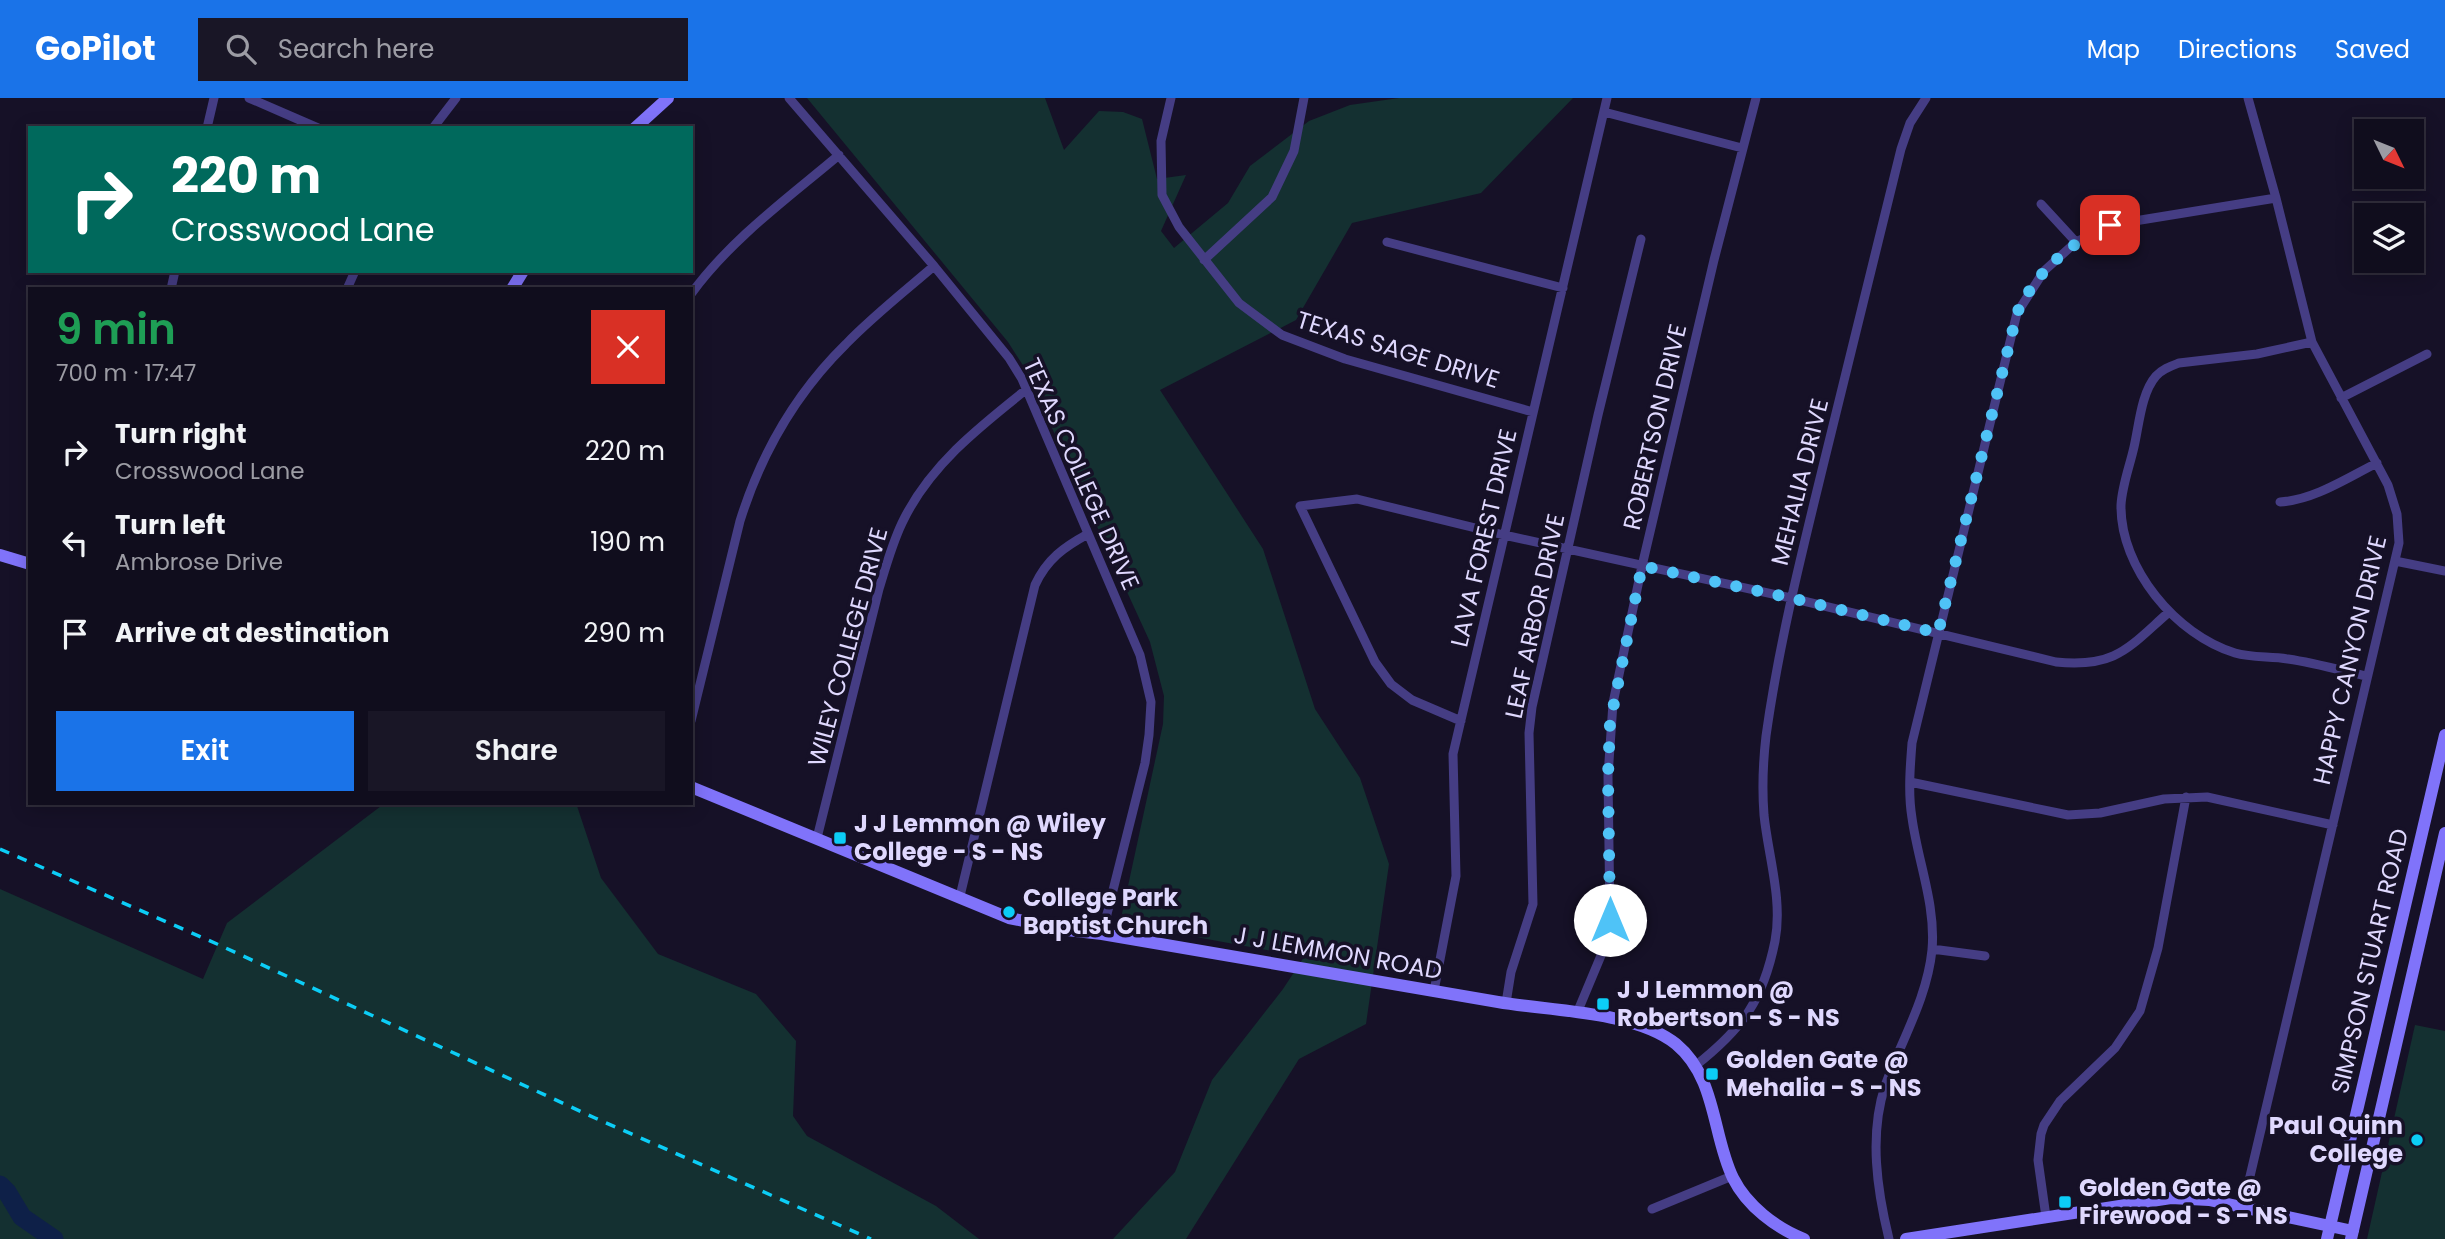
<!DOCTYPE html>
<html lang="en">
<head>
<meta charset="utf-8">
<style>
	body { margin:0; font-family:Poppins,sans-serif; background:#191626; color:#f1f3f6; height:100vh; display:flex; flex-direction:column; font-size:26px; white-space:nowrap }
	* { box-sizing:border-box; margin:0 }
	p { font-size:23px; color:#9c9ca4 }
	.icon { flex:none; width:38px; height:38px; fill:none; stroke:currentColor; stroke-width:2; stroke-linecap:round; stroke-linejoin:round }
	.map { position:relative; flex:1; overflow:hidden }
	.panel { position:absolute; left:28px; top:189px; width:665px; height:518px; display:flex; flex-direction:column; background:#100d1d; border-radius:0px; box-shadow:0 4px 18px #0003,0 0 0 2px #302d3b }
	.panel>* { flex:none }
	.banner { position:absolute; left:28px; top:28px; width:665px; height:147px; border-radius:0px; box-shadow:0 4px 18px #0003,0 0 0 2px #302d3b; background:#00695c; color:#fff; overflow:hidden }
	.needle { width:46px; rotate:133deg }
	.tools { position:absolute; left:2354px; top:21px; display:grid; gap:14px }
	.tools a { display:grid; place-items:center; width:70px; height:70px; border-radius:0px; background:#100d1d; box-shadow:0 4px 18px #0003,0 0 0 2px #302d3b; font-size:35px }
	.pin { position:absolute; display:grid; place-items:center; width:60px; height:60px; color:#fff; margin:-30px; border-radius:14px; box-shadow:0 4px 10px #0006 }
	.me { position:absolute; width:77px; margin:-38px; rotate:0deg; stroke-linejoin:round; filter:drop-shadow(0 0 5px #0008) }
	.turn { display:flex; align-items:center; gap:24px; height:147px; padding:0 28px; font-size:32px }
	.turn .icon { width:91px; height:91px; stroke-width:2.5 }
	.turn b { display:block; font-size:49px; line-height:60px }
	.round { display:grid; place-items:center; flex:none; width:74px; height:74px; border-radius:0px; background:#191626 }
	.summary { display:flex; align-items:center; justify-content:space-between; height:119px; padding:0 28px }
	h1 { font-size:42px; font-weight:600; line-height:52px; color:#1e9e55 }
	.button { display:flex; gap:14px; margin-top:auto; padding:14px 28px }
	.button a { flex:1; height:80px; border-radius:0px; background:#1a73e8; color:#fff; font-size:28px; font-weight:600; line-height:80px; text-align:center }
	.button a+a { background:#191626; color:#f1f3f6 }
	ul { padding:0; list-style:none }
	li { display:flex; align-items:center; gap:21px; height:91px; padding:0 28px }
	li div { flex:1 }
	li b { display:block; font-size:26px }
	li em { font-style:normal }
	header { display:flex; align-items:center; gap:42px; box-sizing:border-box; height:98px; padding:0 35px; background:#1a73e8; color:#fff }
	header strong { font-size:33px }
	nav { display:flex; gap:38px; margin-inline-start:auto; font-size:24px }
	.search { width:490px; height:63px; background:#191626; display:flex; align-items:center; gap:18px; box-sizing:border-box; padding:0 24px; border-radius:0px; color:#9c9ca4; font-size:26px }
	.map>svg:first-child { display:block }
	.green { fill:#143031 }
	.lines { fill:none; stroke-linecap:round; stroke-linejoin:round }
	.river { stroke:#0e2048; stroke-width:19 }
	.street { stroke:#453d84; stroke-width:9 }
	.secondary { stroke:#8073fa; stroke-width:12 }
	.rail { stroke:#0ccdf6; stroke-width:3.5; stroke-dasharray:10 9; stroke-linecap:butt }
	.route { stroke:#4fc3f7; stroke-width:12; stroke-dasharray:0 21.6 }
	.poi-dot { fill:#0ccdf6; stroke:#161127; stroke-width:2.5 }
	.labels { text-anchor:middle; stroke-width:7; stroke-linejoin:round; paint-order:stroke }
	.street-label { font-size:24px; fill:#dfd8fe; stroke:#161127 }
	.poi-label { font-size:24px; font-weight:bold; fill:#dfd8fe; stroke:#161127; text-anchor:start }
</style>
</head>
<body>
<header>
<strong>GoPilot</strong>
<div class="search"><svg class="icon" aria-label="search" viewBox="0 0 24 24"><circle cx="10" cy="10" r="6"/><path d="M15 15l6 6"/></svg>Search here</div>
<nav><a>Map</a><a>Directions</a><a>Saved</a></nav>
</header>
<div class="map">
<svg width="2445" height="1141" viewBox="0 0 2445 1141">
	<rect width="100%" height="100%" fill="#161127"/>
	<path class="green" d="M807,0H1045L1064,52L1099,13L1123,14L1142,21L1157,81L1186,77L1161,133L1174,150L1228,105L1250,68L1309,23L1350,7L1399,0H1573L1481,95L1352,125L1296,222L1160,292L1263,451L1315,611L1360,680L1389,766L1366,926L1299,961L1186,1141H1113L1175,1074L1212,982L1283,891L1304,859L1120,825L1163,626L1164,598L1150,544L1024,269L1008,244Z
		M385,705H576L601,780L658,856L756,896L796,943L793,1018L807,1038L936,1108L979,1141H0V791L203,881L227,825Z
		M2415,927L2445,933V1141H2367Z"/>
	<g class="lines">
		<path class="river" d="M0,1087L7,1094L22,1119L54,1141"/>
		<path class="street" d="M249,0L318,30
			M789,0L934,168L1009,260L1022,281L1140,557L1151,604L1149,637L1145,665L1102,836
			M1171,0L1161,43L1162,97L1179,129L1239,205L1282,237L1345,261L1533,314
			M1604,14L1742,50
			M207,30L214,0
			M433,30L456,0
			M2041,106L2076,144
			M1387,144L1563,190
			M1204,162L1272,99L1294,53L1304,0
			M171,191L175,173
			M347,191L355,173
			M691,196C731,141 788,100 839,57
			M2312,244L2257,256L2179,265C2171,268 2162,271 2156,278C2141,295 2139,328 2134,349C2130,367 2122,388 2121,407C2120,470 2176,537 2235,555C2252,560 2270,558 2288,561C2315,565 2340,572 2366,578
			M2341,300L2427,256
			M2280,404C2314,402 2347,380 2377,365
			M2395,463L2445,473
			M691,623L740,423C761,356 796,295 846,246C873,218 905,193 934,168
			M1461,623L1412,602L1391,586L1375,564L1300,408L1357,401L1504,437L1791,500L2056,564C2116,570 2128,550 2169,514
			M1910,684L2068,717L2100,715L2164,701L2207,699L2333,727
			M817,740L879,491C886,468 892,446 902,425C929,368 979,329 1027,291
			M960,798L1035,487C1047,461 1064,449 1088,436
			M1932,851L1985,858
			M1434,893L1456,778L1453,656L1607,0
			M1506,905L1511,874L1533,806L1529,635L1532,609L1598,317L1641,141
			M1577,915L1605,848L1610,822L1608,678L1613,605L1642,468L1714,162L1756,0
			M1695,968C1742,931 1763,903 1775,843C1783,802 1768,757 1764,717C1762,691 1763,664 1766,638C1779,545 1802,454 1824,364C1850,259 1876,155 1901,51L1910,25L1926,0
			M2243,1108L2399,445L2397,416L2388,387L2312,244L2276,100L2248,0
			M1652,1111L1732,1078
			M2046,1119L2038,1062L2041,1036L2044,1027L2060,1003L2115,950L2140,913L2158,850L2186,699
			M1889,1141C1877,1092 1869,1037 1885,988C1901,943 1927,901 1932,852C1936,807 1918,764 1912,720C1908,696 1910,670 1912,645L2017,215L2044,173L2076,144L2110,127L2276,100"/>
		<path class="secondary" d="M635,30L668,0
			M512,191L523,173
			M0,457L30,466
			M691,689L1009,820L1067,832L1102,836C1234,858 1366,881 1498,904C1550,913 1635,913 1676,946C1717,980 1712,1037 1733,1080C1747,1108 1776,1130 1804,1141
			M1906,1141L2171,1100L2209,1102L2353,1133
			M2327,1141L2445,637
			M2351,1141L2445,735"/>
		<path class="rail" d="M0,751L217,846L595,1020L871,1141"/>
	</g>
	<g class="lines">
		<path class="route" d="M1610,822L1608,678L1610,625L1642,468L1791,500L1938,535L2017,215C2037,173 2068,146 2110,127"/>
	</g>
	<g class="poi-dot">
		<rect x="833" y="733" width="14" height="14" rx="3.5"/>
		<circle cx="1009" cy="814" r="7"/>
		<rect x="1596" y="899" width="14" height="14" rx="3.5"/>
		<rect x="1705" y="969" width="14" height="14" rx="3.5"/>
		<circle cx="2417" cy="1042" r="7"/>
		<rect x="2058" y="1097" width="14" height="14" rx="3.5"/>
	</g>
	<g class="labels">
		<g class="street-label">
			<text transform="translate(1398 252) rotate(17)" y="8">TEXAS SAGE DRIVE</text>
			<text transform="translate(1655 329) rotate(-77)" y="8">ROBERTSON DRIVE</text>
			<text transform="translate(1081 376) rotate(66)" y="8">TEXAS COLLEGE DRIVE</text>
			<text transform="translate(1800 384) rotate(-76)" y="8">MEHALIA DRIVE</text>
			<text transform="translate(1484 440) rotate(-77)" y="8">LAVA FOREST DRIVE</text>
			<text transform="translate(1535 518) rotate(-78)" y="8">LEAF ARBOR DRIVE</text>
			<text transform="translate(848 549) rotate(-75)" y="8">WILEY COLLEGE DRIVE</text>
			<text transform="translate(2350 562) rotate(-77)" y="8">HAPPY CANYON DRIVE</text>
			<text transform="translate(1338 855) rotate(10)" y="8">J J LEMMON ROAD</text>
			<text transform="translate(2370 863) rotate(-77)" y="8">SIMPSON STUART ROAD</text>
		</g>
		<g class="poi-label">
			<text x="854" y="734">J J Lemmon @ Wiley<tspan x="854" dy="28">College - S - NS</tspan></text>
			<text x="1023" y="808">College Park<tspan x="1023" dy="28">Baptist Church</tspan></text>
			<text x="1617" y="900">J J Lemmon @<tspan x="1617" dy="28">Robertson - S - NS</tspan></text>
			<text x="1726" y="970">Golden Gate @<tspan x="1726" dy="28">Mehalia - S - NS</tspan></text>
			<text x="2403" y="1036" text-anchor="end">Paul Quinn<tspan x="2403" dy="28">College</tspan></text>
			<text x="2079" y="1098">Golden Gate @<tspan x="2079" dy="28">Firewood - S - NS</tspan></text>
		</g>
	</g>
</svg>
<div class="tools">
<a><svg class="needle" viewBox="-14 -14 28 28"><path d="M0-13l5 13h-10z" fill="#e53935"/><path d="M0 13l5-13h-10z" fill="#9c9ca4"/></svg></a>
<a><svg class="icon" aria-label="layers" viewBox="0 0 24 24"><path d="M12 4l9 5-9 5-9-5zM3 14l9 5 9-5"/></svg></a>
</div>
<div class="pin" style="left:2110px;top:127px;background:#d93025"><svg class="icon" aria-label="arrive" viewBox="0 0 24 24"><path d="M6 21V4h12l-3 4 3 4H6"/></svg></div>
<svg class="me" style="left:1610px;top:822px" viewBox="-20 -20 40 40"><circle r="19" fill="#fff"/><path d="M0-13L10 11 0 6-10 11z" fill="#4fc3f7"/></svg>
<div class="banner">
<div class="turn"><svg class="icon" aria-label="right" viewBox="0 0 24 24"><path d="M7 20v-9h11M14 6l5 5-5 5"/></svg><div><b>220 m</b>Crosswood Lane</div></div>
</div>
<section class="panel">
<div class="summary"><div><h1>9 min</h1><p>700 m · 17:47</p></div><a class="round" style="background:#d93025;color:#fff"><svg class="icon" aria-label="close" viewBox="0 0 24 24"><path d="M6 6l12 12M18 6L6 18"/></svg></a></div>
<ul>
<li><svg class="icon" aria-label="right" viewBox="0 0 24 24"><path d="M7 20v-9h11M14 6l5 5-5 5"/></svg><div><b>Turn right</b><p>Crosswood Lane</p></div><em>220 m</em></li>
<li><svg class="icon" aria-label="left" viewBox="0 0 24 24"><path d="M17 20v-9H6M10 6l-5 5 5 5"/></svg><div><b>Turn left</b><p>Ambrose Drive</p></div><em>190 m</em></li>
<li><svg class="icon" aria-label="arrive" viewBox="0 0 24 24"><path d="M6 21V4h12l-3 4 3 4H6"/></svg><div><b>Arrive at destination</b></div><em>290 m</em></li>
</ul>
<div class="button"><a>Exit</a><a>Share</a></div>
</section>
</div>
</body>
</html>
